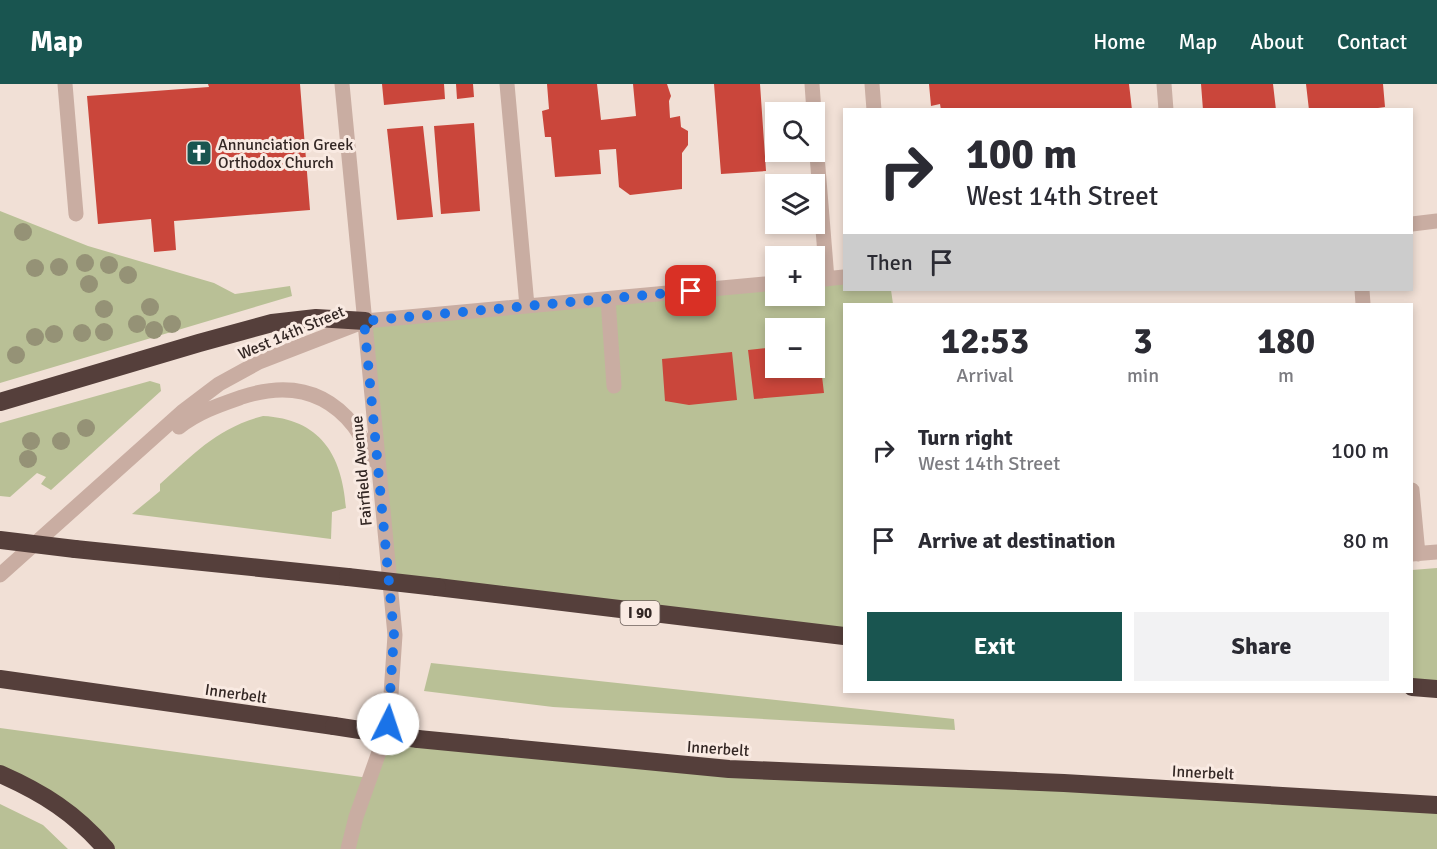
<!DOCTYPE html>
<html lang="en">
<head>
<meta charset="utf-8">
<style>
	body { margin:0; font-family:Signika,sans-serif; background:#f2f2f3; color:#2b2b33; height:100vh; display:flex; flex-direction:column; font-size:22px; white-space:nowrap }
	* { box-sizing:border-box; margin:0 }
	p { font-size:20px; color:#7c7c81 }
	.icon { flex:none; width:33px; height:33px; fill:none; stroke:currentColor; stroke-width:2; stroke-linecap:round; stroke-linejoin:round }
	.map { position:relative; flex:1; overflow:hidden }
	.drawer { position:absolute; left:843px; top:219px; width:570px; height:390px; display:flex; flex-direction:column; background:#fff; border-radius:0px; box-shadow:0 3px 9px #0003 }
	.drawer>* { flex:none }
	.hud { position:absolute; left:843px; top:24px; width:570px; height:183px; border-radius:0px; box-shadow:0 3px 9px #0003; background:#fff; color:#2b2b33; overflow:hidden }
	.controls { position:absolute; left:765px; top:18px; display:grid; gap:12px }
	.controls a { display:grid; place-items:center; width:60px; height:60px; border-radius:0px; background:#fff; box-shadow:0 3px 9px #0003; font-size:30px }
	.pin { position:absolute; display:grid; place-items:center; width:51px; height:51px; color:#fff; margin:-26px; border-radius:12px; box-shadow:0 3px 9px #0006 }
	.me { position:absolute; width:66px; margin:-33px; rotate:4deg; stroke-linejoin:round; filter:drop-shadow(0 0 4px #0008) }
	.turn { display:flex; align-items:center; gap:21px; height:126px; padding:0 24px; font-size:27px }
	.turn .icon { width:78px; height:78px; stroke-width:2.5 }
	.turn b { display:block; font-size:42px; line-height:51px }
	.then { display:flex; align-items:center; height:57px; padding:0 24px; background:#0003; gap:12px; font-size:22px }
	.eta { display:flex; justify-content:space-evenly; align-items:center; height:102px; text-align:center }
	.eta b { font-size:36px; font-weight:700; line-height:42px }
	.button { display:flex; gap:12px; margin-top:auto; padding:12px 24px }
	.button a { flex:1; height:69px; border-radius:0px; background:#195550; color:#fff; font-size:24px; font-weight:700; line-height:69px; text-align:center }
	.button a+a { background:#f2f2f3; color:#2b2b33 }
	ul { padding:0; list-style:none }
	li { display:flex; align-items:center; gap:18px; height:90px; padding:0 24px }
	li div { flex:1 }
	li b { display:block; font-size:22px }
	li em { font-style:normal }
	header { display:flex; align-items:center; gap:36px; box-sizing:border-box; height:84px; padding:0 30px; background:#195550; color:#fff }
	header strong { font-size:28px }
	nav { display:flex; gap:33px; margin-inline-start:auto; font-size:21px }
	.map>svg:first-child { display:block }
	.green { fill:#b9c096; fill-rule:evenodd }
	.building { fill:#ca463b }
	.lines { fill:none; stroke-linecap:round; stroke-linejoin:round }
	.minor { stroke:#c9ada2; stroke-width:15 }
	.highway { stroke:#553f3b; stroke-width:18 }
	.highway-bridge { stroke:#553f3b; stroke-width:18 }
	.tree { fill:#959276 }
	.route { stroke:#1a73e8; stroke-width:10; stroke-dasharray:0 18 }
	.labels { text-anchor:middle; stroke-width:6; stroke-linejoin:round; paint-order:stroke }
	.shield { fill:#f9eae2; stroke:#6e625d; stroke-width:1.5 }
	.shield-label { font-size:15px; font-weight:bold; fill:#332724 }
	.poi-label { font-size:16px; fill:#332724; stroke:#f9eae2; text-anchor:start }
	.street-label { font-size:16px; fill:#332724; stroke:#f9eae2 }
</style>
</head>
<body>
<header>
<strong>Map</strong>
<nav><a>Home</a><a>Map</a><a>About</a><a>Contact</a></nav>
</header>
<div class="map">
<svg width="1437" height="765" viewBox="0 0 1437 765">
	<rect width="100%" height="100%" fill="#f1e0d6"/>
	<path class="green" d="M0,127L88,162L214,199L235,210L290,202L292,212L0,299Z
		M844,193V206H891L893,220H844V552L389,498L365,237L775,199L776,212H814L815,196ZM776,244H814V284H776Z
		M150,297L160,300L161,307L51,406L41,400L46,393L37,389L10,413L0,412V339Z
		M263,332C320,335 342,370 346,424L332,428L331,455L132,430L160,407V400C194,370 217,344 263,332Z
		M1437,484V606L1412,603V486Z
		M431,579L954,635L955,646L553,623L424,607Z
		M0,644L369,694L385,650L729,685L1437,721V765H106L0,690Z
		M0,720L43,741L68,765H0Z"/>
	<path class="building" d="M208,0H300L310,126L174,137L176,166L154,168L151,135L98,140L87,12L209,3Z
		M382,0H444L445,15L384,21Z
		M456,0H473L474,13L457,15Z
		M547,0H597L601,36L636,32L633,0H667L671,12L669,17L670,34L680,32L681,43L688,47V61L682,69V105L630,111L619,103L616,65L599,66L601,90L555,93L551,53H545L542,27L549,25Z
		M714,0H760L766,87L721,90Z
		M929,0H1129L1132,26H941L940,20L931,22Z
		M1201,0H1273L1276,26H1203Z
		M1306,0H1383L1385,23L1364,26H1309Z
		M474,39L480,127L441,130L434,42Z
		M423,42L433,133L397,136L387,45Z
		M814,259H818L824,309L754,315L748,266L776,263V284H814Z
		M732,268L737,316L689,321L665,317L662,275Z"/>
	<g class="lines">
		<path class="minor" d="M65,0L76,130
			M342,0L395,551L389,640L356,733L348,765
			M507,0L527,222
			M812,0L814,28
			M872,0L874,26
			M1164,0L1166,26
			M814,34L827,195
			M1412,140L1437,137
			M814,196L844,193
			M1362,206L1363,220
			M608,215L614,302
			M179,343C198,328 219,321 242,313C285,299 324,304 354,342C362,353 369,366 376,378
			M1412,406L1418,470
			M1412,470L1437,468
			M0,491L182,328L219,300L259,278L365,237L776,199"/>
		<path class="highway" d="M0,318L199,259L272,239L316,234L365,237
			M75,465L348,493
			M437,503L844,552
			M0,595L334,642
			M1412,603L1437,605
			M418,655L729,685L1064,699L1437,721
			M0,690C43,709 75,729 106,765"/>
		<path class="highway-bridge" d="M0,456L75,465
			M348,493L437,503
			M334,642L418,655"/>
	</g>
	<g class="tree">
		<circle cx="23" cy="148" r="9"/>
		<circle cx="85" cy="179" r="9"/>
		<circle cx="109" cy="181" r="9"/>
		<circle cx="59" cy="183" r="9"/>
		<circle cx="35" cy="184" r="9"/>
		<circle cx="128" cy="191" r="9"/>
		<circle cx="89" cy="200" r="9"/>
		<circle cx="150" cy="223" r="9"/>
		<circle cx="104" cy="225" r="9"/>
		<circle cx="137" cy="240" r="9"/>
		<circle cx="172" cy="240" r="9"/>
		<circle cx="154" cy="246" r="9"/>
		<circle cx="104" cy="248" r="9"/>
		<circle cx="82" cy="249" r="9"/>
		<circle cx="54" cy="250" r="9"/>
		<circle cx="35" cy="253" r="9"/>
		<circle cx="16" cy="271" r="9"/>
		<circle cx="86" cy="344" r="9"/>
		<circle cx="31" cy="357" r="9"/>
		<circle cx="61" cy="357" r="9"/>
		<circle cx="28" cy="375" r="9"/>
	</g>
	<g class="lines">
		<path class="route" d="M388,640L394,551L364,237L691,207"/>
	</g>
	<defs>
		<g id="church-square" transform="scale(1.35)"><rect x="-9" y="-9" width="18" height="18" rx="4" fill="#195550" stroke="#f9eae2"/><path d="M-1.2-6h2.4v3.5h3.3v2.4h-3.3V6h-2.4V-.1h-3.3v-2.4h3.3Z" fill="#fff"/></g>
	</defs>
	<g fill-rule="evenodd">
		<use href="#church-square" x="199" y="69"/>
	</g>
	<g class="labels">
		<rect class="shield" x="620.5" y="517" width="39" height="24" rx="4.5"/>
		<g class="shield-label">
			<text x="640" y="534">I 90</text>
		</g>
		<g class="poi-label">
			<text x="218" y="66">Annunciation Greek<tspan x="218" dy="18">Orthodox Church</tspan></text>
		</g>
		<g class="street-label">
			<text transform="translate(291 248) rotate(-23)" y="6">West 14th Street</text>
			<text transform="translate(361 387) rotate(-95)" y="6">Fairfield Avenue</text>
			<text transform="translate(236 609) rotate(8)" y="6">Innerbelt</text>
			<text transform="translate(718 664) rotate(4)" y="6">Innerbelt</text>
			<text transform="translate(1203 688) rotate(3)" y="6">Innerbelt</text>
		</g>
	</g>
</svg>
<div class="controls">
<a><svg class="icon" aria-label="search" viewBox="0 0 24 24"><circle cx="10" cy="10" r="6"/><path d="M15 15l6 6"/></svg></a>
<a><svg class="icon" aria-label="layers" viewBox="0 0 24 24"><path d="M12 4l9 5-9 5-9-5zM3 14l9 5 9-5"/></svg></a>
<a>+</a>
<a>−</a>
</div>
<div class="pin" style="left:691px;top:207px;background:#d93025"><svg class="icon" aria-label="arrive" viewBox="0 0 24 24"><path d="M6 21V4h12l-3 4 3 4H6"/></svg></div>
<svg class="me" style="left:388px;top:640px" viewBox="-20 -20 40 40"><circle r="19" fill="#fff"/><path d="M0-13L10 11 0 6-10 11z" fill="#1a73e8"/></svg>
<div class="hud">
<div class="turn"><svg class="icon" aria-label="right" viewBox="0 0 24 24"><path d="M7 20v-9h11M14 6l5 5-5 5"/></svg><div><b>100 m</b>West 14th Street</div></div>
<div class="then">Then<svg class="icon" aria-label="arrive" viewBox="0 0 24 24"><path d="M6 21V4h12l-3 4 3 4H6"/></svg></div>
</div>
<section class="drawer">
<div class="eta">
<div><b>12:53</b><p>Arrival</p></div>
<div><b>3</b><p>min</p></div>
<div><b>180</b><p>m</p></div>
</div>
<ul>
<li><svg class="icon" aria-label="right" viewBox="0 0 24 24"><path d="M7 20v-9h11M14 6l5 5-5 5"/></svg><div><b>Turn right</b><p>West 14th Street</p></div><em>100 m</em></li>
<li><svg class="icon" aria-label="arrive" viewBox="0 0 24 24"><path d="M6 21V4h12l-3 4 3 4H6"/></svg><div><b>Arrive at destination</b></div><em>80 m</em></li>
</ul>
<div class="button"><a>Exit</a><a>Share</a></div>
</section>
</div>
</body>
</html>
